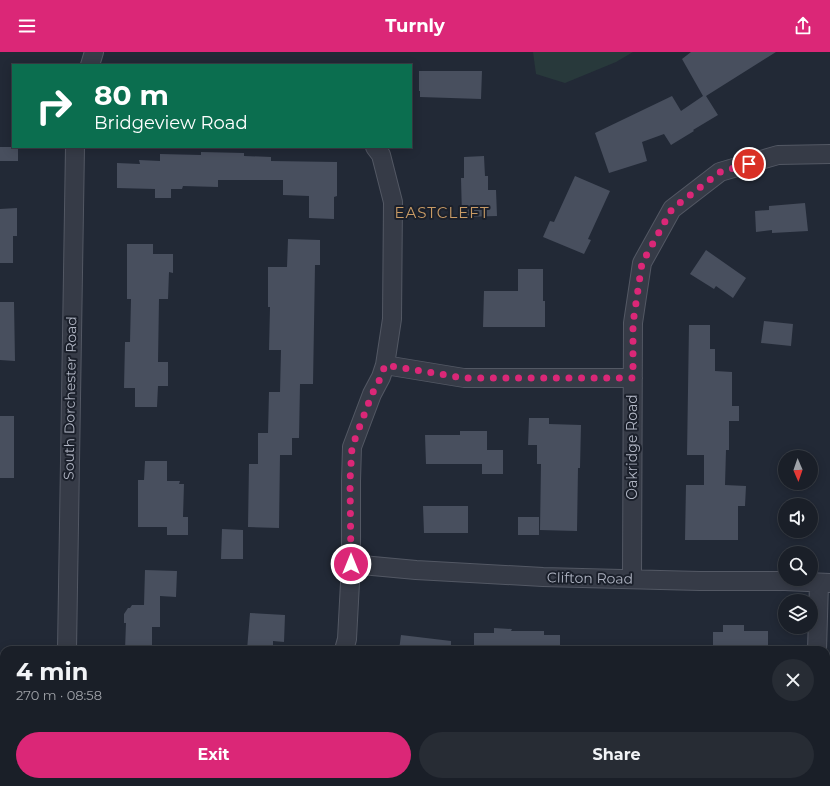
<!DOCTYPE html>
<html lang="en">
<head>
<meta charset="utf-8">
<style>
	body { margin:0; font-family:Montserrat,sans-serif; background:#272c34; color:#f1f3f6; height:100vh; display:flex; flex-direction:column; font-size:15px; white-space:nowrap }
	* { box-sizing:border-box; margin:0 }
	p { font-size:13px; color:#9fa2a8 }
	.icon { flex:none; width:22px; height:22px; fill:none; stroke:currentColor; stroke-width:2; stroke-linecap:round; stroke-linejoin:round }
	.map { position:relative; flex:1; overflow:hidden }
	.drawer { position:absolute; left:0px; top:594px; width:830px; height:140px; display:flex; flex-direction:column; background:#1a1f28; border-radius:12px 12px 0 0; box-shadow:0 2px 10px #0003,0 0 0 1px #383d45 }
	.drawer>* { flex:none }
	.top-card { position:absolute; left:12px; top:12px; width:400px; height:84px; border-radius:0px; box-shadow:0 2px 10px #0003,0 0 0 1px #383d45; background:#0b6e4f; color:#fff; overflow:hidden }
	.needle { width:26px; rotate:178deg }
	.fabs { position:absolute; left:778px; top:398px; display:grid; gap:8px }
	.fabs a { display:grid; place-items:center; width:40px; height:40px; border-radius:50%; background:#1a1f28; box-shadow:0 2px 10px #0003,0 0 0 1px #383d45; font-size:20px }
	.pin { position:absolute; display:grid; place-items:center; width:34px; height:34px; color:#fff; margin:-17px; border:2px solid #fff; border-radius:50%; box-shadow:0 1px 4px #0007 }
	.me { position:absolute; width:44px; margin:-22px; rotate:0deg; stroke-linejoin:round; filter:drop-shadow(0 0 3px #0008) }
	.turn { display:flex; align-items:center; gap:14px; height:84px; padding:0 16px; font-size:18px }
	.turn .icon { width:52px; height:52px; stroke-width:2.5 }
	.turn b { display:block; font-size:28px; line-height:34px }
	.round { display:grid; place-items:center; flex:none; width:42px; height:42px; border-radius:21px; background:#272c34 }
	.headline { display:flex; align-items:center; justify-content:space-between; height:68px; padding:0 16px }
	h1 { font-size:24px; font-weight:700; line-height:30px }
	.action { display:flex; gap:8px; margin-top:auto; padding:8px 16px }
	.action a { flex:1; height:46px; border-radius:24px; background:#db2777; color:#fff; font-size:16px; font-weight:700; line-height:46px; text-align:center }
	.action a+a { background:#272c34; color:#f1f3f6 }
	header { display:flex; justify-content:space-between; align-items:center; height:52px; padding:0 16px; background:#db2777; color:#fff; font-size:18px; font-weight:700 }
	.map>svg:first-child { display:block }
	.green { fill:#28393b }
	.building { fill:#484f5e }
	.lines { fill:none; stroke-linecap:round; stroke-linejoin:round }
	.street-casing { stroke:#535864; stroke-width:20 }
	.street { stroke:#363b47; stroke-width:18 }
	.route { stroke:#db2777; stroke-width:7; stroke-dasharray:0 12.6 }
	.labels { text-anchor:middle; stroke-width:4; stroke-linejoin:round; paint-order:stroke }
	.street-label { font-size:14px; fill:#b0b5c3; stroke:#1b202b }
	.neighbourhood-label { font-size:15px; letter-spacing:1px; fill:#c99b65; stroke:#1b202b }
</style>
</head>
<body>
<header><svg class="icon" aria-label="menu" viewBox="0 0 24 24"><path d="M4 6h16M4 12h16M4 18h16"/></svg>Turnly<svg class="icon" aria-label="share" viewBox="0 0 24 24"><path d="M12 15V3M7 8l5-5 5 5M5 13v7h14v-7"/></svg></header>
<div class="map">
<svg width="830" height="734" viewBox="0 0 830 734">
	<rect width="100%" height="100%" fill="#222936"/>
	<path class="green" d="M533,0H633L616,10L565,31L536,22Z"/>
	<path class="building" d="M691,0H776L706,44L718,63L693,78L694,79L671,93L664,82L642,90L647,109L609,121L595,81L672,44L681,59L703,44L682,7Z
		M419,19H482L481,47L420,45V39H419Z
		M0,95H18V109H0Z
		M201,100L244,101V104L271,105V109L337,110V144L334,145V167L309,166V144L283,143V128H218V135L183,134L182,137H171V146H155V137L117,136V111L140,112L139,108L160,109V102L201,103Z
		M484,104L485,124H488V138H496L497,164L462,165L461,126H464V105Z
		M575,124L610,139L588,187L591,188L584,202L543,185L550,169L554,170Z
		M805,151L808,179L772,181V178L756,180L755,159L769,158V154Z
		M17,156V184H13V211H0V157Z
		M288,187L320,188V213H315L313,332H300L299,386H292V403H280L279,476L248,475L249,412H258V381H268L269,340H280L281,298H269L270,255H268V215H287Z
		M127,192H153V202H173V221L169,220L168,247H159L158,310H168V334H158L157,355H135V336H124L125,290H130L131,247H127Z
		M706,198L746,226L733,246L716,234L714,237L690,222Z
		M518,217H543V249H545V275H483L484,239H518Z
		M0,250H14L15,309L0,308Z
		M764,269L793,272L791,294L761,291Z
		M689,273H710V297H715V319L732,320V354H739V369H729V398H726L725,433L746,434L745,454H738V488H685L686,433H704V403H687Z
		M0,364H14V426H0Z
		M529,366H549V372L581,373L580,416H578L577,479L540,478L541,412H537V393H528Z
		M460,379H487V398H503V422H482V412H426L425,383H460Z
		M145,409H167V429H180L179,432H184L183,465H188V483H167V475H138V428H144Z
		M423,454H468V481H424Z
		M518,465H539V483H518Z
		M222,477L243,478V507H221Z
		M145,518L177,519L176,545L160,544V575H152V598H125L126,571H124V562L128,556H130L132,553H144Z
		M250,561L285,563L284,590L273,589V598H247Z
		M723,573H744V579H768V598H713V580H723Z
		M494,576L512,577L511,579H544V583H560V598H474V581H494Z
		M401,583L451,589V598H399Z"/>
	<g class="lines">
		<g class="street-casing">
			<path id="street" d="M90,13L94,0
				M385,313L464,326H633
				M351,512L416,518L543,525L700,529H785L830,531
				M632,526L633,271L642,211L672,157L720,120L778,103L830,102
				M67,598L75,95
				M344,598L347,587L351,512V429L352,395L372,342L381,325L385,313L392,267L393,150L381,103L375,95
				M817,598L819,531
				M65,734V730
				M319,734L320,730
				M815,734V730"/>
		</g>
		<use href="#street" class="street"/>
	</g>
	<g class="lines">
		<path class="route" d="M351,512L350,429L352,395L372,342L381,325L385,313L464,326H633V271L642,211L672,157L720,120L749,112"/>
	</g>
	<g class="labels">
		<g class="street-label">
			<text transform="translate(70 346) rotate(-89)" y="5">South Dorchester Road</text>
			<text transform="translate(632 395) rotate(-90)" y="5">Oakridge Road</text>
			<text transform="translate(590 526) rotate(1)" y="5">Clifton Road</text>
		</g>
		<g class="neighbourhood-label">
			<text x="442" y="166">EASTCLEFT</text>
		</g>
	</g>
</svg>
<div class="fabs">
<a><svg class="needle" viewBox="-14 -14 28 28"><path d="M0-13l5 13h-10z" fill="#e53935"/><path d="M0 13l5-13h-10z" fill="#9fa2a8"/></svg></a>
<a><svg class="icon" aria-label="sound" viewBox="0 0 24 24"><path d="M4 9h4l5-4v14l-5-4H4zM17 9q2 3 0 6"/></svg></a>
<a><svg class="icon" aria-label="search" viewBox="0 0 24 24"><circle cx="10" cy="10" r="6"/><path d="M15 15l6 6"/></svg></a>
<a><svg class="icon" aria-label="layers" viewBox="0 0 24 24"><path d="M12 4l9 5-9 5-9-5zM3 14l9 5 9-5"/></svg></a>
</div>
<div class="pin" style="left:749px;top:112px;background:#d93025"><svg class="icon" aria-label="arrive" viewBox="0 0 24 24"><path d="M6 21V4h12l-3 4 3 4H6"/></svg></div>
<svg class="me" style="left:351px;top:512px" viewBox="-20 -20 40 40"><circle r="17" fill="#db2777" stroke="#fff" stroke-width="3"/><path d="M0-11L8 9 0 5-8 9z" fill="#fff"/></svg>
<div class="top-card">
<div class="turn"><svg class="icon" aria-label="right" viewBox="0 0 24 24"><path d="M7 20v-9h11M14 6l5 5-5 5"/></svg><div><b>80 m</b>Bridgeview Road</div></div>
</div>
<section class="drawer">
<div class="headline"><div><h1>4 min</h1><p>270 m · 08:58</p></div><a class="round"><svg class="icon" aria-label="close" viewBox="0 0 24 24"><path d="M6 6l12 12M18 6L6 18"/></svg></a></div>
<div class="action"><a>Exit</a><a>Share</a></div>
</section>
</div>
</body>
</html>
